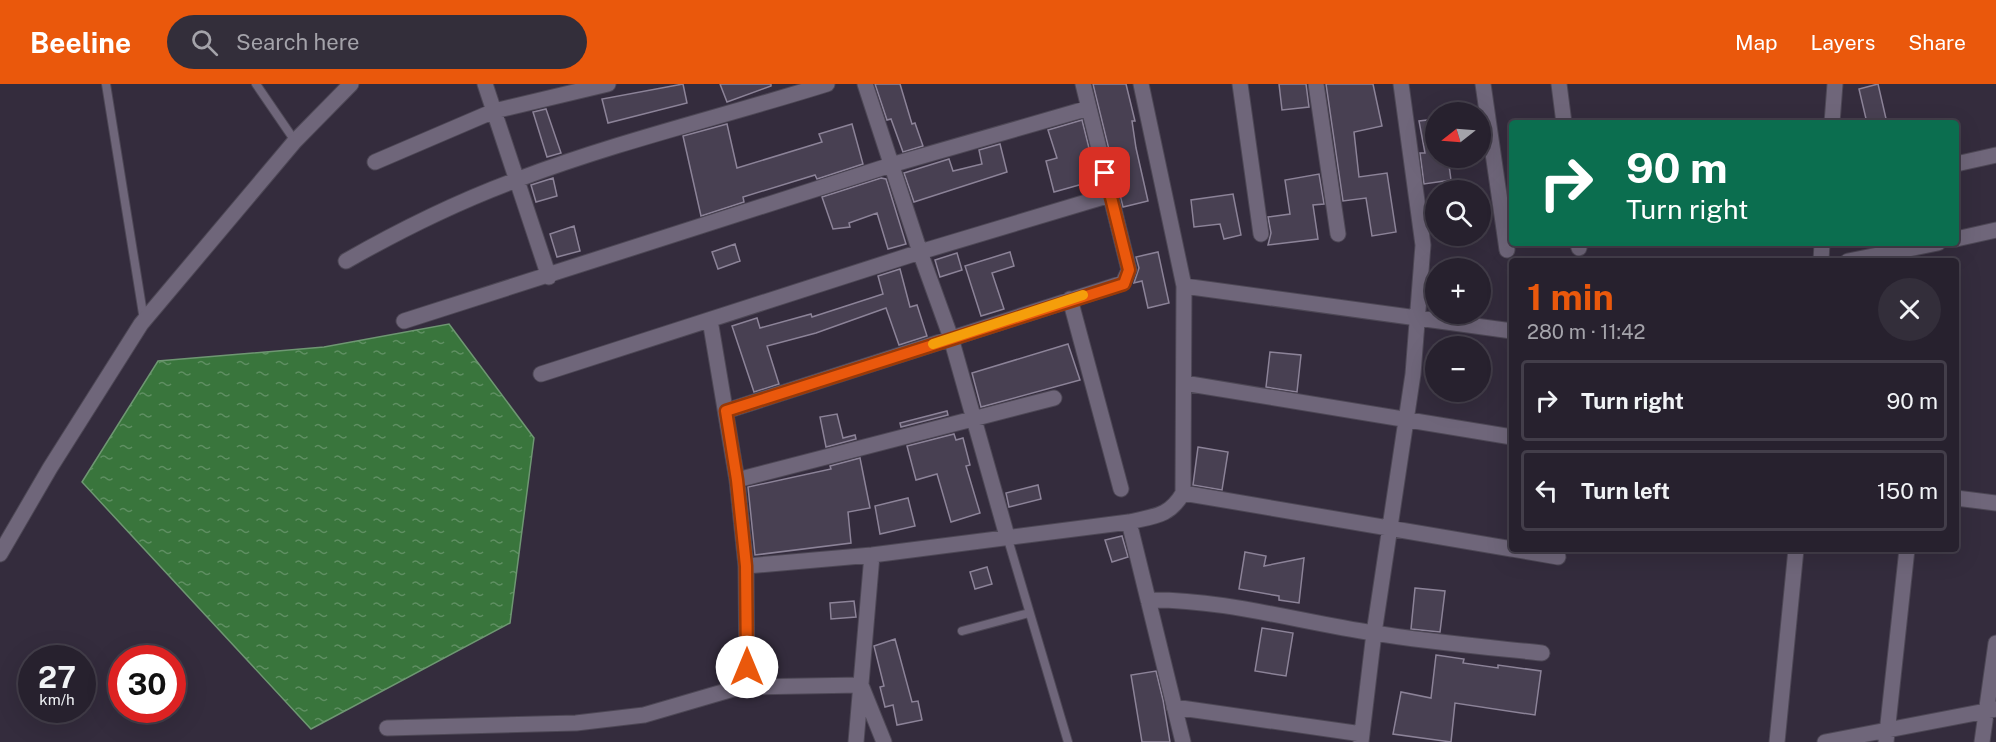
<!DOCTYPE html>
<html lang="en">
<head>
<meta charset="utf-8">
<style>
	body { margin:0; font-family:"Public Sans",sans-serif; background:#332e3a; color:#f1f3f6; height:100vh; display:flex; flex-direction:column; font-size:22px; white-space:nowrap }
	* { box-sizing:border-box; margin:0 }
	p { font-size:20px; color:#a4a3aa }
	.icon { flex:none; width:33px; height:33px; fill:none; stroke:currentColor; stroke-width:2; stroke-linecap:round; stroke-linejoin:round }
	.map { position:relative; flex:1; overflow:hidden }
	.drawer { position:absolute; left:1509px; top:174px; width:450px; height:294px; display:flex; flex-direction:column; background:#27212e; border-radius:6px; box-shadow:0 6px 24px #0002,0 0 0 2px #433e4a }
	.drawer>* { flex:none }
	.top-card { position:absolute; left:1509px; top:36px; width:450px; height:126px; border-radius:6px; box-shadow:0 6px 24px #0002,0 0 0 2px #433e4a; background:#0b6e4f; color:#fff; overflow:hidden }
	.needle { width:39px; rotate:253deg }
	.controls { position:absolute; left:1425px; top:18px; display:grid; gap:12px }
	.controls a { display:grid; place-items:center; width:66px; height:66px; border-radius:50%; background:#27212e; box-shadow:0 6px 24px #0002,0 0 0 2px #433e4a; font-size:30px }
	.speed { position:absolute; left:18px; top:561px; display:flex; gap:12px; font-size:30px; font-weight:700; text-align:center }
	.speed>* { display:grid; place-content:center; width:78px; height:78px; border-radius:50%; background:#27212e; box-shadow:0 6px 24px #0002,0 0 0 2px #433e4a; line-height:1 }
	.speed small { font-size:15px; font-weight:400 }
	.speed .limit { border:9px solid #d22; background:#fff; color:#111 }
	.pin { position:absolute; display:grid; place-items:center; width:51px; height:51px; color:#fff; margin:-26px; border-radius:12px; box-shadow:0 3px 9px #0006 }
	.me { position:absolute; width:66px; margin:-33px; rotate:0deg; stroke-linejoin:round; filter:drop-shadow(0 0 4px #0008) }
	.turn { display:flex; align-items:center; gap:21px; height:126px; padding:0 18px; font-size:27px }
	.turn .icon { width:78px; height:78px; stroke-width:2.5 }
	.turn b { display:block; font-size:42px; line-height:51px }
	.round { display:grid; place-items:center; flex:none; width:63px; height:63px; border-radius:32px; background:#332e3a }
	.overview { display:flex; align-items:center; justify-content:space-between; height:102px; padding:0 18px }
	h1 { font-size:36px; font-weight:700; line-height:45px; color:#ea580c }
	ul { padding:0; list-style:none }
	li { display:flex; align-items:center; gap:18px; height:81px; margin:0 12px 9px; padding:0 6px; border:3px solid #433e4a; border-radius:6px }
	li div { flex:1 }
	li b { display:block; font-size:22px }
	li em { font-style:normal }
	header { display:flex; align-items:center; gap:36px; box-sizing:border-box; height:84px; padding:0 30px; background:#ea580c; color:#fff }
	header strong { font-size:28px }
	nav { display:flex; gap:33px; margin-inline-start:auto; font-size:21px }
	.search { width:420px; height:54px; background:#332e3a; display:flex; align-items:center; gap:15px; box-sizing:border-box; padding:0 21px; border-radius:33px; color:#a4a3aa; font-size:22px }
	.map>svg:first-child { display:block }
	.water { fill:url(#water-ripples); stroke:#6e9772; stroke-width:1.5 }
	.building { fill:#484052; stroke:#8c8398; stroke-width:1.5 }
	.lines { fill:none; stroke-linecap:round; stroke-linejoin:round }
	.service-casing { stroke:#4d4755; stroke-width:10 }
	.minor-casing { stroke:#4d4755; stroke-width:17 }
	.tertiary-casing { stroke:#4d4755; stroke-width:17 }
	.service { stroke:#6f667a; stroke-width:8 }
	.minor { stroke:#6f667a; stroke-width:15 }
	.tertiary { stroke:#6f667a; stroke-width:15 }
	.route-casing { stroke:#983908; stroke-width:15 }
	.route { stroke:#ea580c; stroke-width:10 }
	.slow { stroke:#f59e0b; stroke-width:10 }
</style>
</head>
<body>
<header>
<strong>Beeline</strong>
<div class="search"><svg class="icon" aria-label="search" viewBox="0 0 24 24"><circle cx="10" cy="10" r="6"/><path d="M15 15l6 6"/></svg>Search here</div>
<nav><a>Map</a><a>Layers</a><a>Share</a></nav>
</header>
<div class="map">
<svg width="1996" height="658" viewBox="0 0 1996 658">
	<defs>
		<pattern id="water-ripples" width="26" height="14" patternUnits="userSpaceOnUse" patternTransform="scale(1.5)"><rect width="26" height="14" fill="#39753c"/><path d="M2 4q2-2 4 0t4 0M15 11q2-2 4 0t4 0" fill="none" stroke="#5f8f62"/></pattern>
	</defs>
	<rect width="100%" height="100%" fill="#342c3d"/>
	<path class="water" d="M449,240L534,354L510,539L311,645L82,398L158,277L324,263Z"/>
	<path class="building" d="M683,0L687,19L608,39L602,15Z
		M720,0H771V2L727,18Z
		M875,0H900L912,40L915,39L923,62L903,68L891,35L887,36Z
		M1093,0H1126L1135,37H1132L1136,64L1148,117L1123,123Z
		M1279,0H1306L1309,23L1282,26Z
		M1326,0H1373L1382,42L1354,48L1359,93L1387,89L1396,148L1372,152L1366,114L1343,117Z
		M1878,0L1887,39H1867L1859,5Z
		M546,25L561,69L547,73L533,28Z
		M1436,35V74H1448L1451,96L1424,100L1420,69H1425L1419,37Z
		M1082,36L1097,96L1054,108L1046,77L1057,74L1048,46Z
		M727,40L737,84L822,58L819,50L852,40L863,80L817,95L815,91L743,113L744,118L701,132L683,52Z
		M1000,60L1007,88L914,118L904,89L949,75L953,87L982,80L979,66Z
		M1319,90L1324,120L1313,121L1318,155L1268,161L1271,149L1268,133L1290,130L1285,96Z
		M553,94L557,112L536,118L531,101Z
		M881,94L886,95L906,160L888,165L877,129L849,139L850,143L833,145L822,113Z
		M1233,110L1241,151L1224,155L1220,140L1194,143L1191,116Z
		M574,142L580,167L557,173L550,150Z
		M735,160L740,177L718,185L712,168Z
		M1010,168L1014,182L992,189L1004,225L981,232L965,182Z
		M1158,168L1169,219L1148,224L1142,197L1134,199L1139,184L1136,173Z
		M957,169L962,186L940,193L935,176Z
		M900,185L910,223L917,221L927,252L899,261L886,224L816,249L767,262L779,300L754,308L732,242L757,234L760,244L811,230L812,233L883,210L878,192Z
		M1068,260L1080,296L981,323L972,289Z
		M1270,268L1301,271L1297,308L1266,303Z
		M947,327L948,331L901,343L900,339Z
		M837,330L843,354L855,351L856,355L826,363L820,333Z
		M954,350L956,356L963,354L970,381L966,382L980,429L951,438L937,390L916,396L907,362Z
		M1198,363L1228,368L1222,406L1193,401Z
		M860,374L870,424L848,428L851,459L755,471L748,403L831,385L830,382Z
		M1038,401L1041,415L1009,423L1006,409Z
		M908,414L915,442L880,450L875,422Z
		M1122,452L1128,473L1112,478L1105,456Z
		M1245,468L1266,472L1264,482L1304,474L1299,519L1279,516V512L1239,505Z
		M987,483L992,500L975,505L970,488Z
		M1415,504L1445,507L1440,548L1411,545Z
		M854,517L856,533L831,535L830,519Z
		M1262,544L1293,549L1286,592L1255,587Z
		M895,555L912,618L918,617L922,636L897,641L893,621L885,623L880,603L884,602L874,562Z
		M1436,571L1464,575L1463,579L1498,584V581L1541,587L1535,631L1455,619L1451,658L1393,650L1401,608L1431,614Z
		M1156,587L1163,616L1170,658H1142L1131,591Z"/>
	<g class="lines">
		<g class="service-casing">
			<path id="service" d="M106,0L144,236
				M256,0L295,57
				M1007,452L1068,658
				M962,547L1029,529"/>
		</g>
		<g class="minor-casing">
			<path id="minor" d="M485,0L549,193
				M865,0L920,168L951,254L1007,452
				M1240,0L1261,150
				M1316,0L1338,150
				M1483,0L1507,166
				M1559,0L1564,39
				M1832,39L1835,0
				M375,78L494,27L608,0
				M1956,80L1996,71
				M1956,155L1996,146
				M1578,159L1579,164
				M346,177C402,145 459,117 519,95C619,57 725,32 827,0
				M1821,177L1822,159
				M1848,177L1938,159
				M1184,202L1512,247
				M1070,215L1121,405
				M710,236L737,396L746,482
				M404,237L891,81L1089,24
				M541,290L920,168L1110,111
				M1184,299L1512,353
				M726,327L1123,199L1129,186L1083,0
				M737,396L1054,314
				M1183,409L1512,465
				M1956,414L1996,419
				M1129,438L1183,658
				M1512,465L1558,473
				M1148,516C1224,515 1299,538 1374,549C1429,558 1486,563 1542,569
				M747,603L746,482L872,471L1129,438C1154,432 1169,433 1183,409L1184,202L1141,0
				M1174,623L1362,650
				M387,644L576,639L644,631L740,603L861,601L884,658
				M856,658L872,471
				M1361,658L1374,549L1413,290L1423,161L1401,0
				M1777,658L1796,465
				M1825,658L1996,625
				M1886,658L1907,465
				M1982,658L1996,559"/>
		</g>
		<g class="tertiary-casing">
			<path id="tertiary" d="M0,470L50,384L141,240L295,57L351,0"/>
		</g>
		<use href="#service" class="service"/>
		<use href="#minor" class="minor"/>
		<use href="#tertiary" class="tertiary"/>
	</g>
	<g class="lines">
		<g class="route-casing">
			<path id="route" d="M747,583L746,482L737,396L726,327L1124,200L1129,186L1105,89"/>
		</g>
		<use href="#route" class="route"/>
		<path class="slow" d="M933,260L1083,211"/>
	</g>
</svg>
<div class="controls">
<a><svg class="needle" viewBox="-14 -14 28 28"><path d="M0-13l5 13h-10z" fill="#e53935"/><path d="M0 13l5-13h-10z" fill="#a4a3aa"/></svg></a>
<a><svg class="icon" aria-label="search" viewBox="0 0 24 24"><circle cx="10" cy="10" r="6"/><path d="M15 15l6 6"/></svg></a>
<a>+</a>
<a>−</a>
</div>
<div class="speed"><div>27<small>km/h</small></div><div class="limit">30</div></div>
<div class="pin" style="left:1105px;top:89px;background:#d93025"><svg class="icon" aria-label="arrive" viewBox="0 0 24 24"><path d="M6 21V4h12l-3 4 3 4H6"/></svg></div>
<svg class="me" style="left:747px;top:583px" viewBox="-20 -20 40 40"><circle r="19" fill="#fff"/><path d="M0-13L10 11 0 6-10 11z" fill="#ea580c"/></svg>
<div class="top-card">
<div class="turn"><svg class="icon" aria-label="right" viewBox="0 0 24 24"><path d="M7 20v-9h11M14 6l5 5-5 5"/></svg><div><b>90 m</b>Turn right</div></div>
</div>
<section class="drawer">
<div class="overview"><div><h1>1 min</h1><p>280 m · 11:42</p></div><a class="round"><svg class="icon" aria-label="close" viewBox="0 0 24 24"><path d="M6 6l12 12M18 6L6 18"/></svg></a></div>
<ul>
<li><svg class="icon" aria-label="right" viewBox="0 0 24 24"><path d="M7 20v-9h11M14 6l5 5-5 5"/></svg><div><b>Turn right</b></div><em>90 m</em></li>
<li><svg class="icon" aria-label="left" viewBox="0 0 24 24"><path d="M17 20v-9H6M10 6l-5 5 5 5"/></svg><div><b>Turn left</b></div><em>150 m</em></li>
</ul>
</section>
</div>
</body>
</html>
